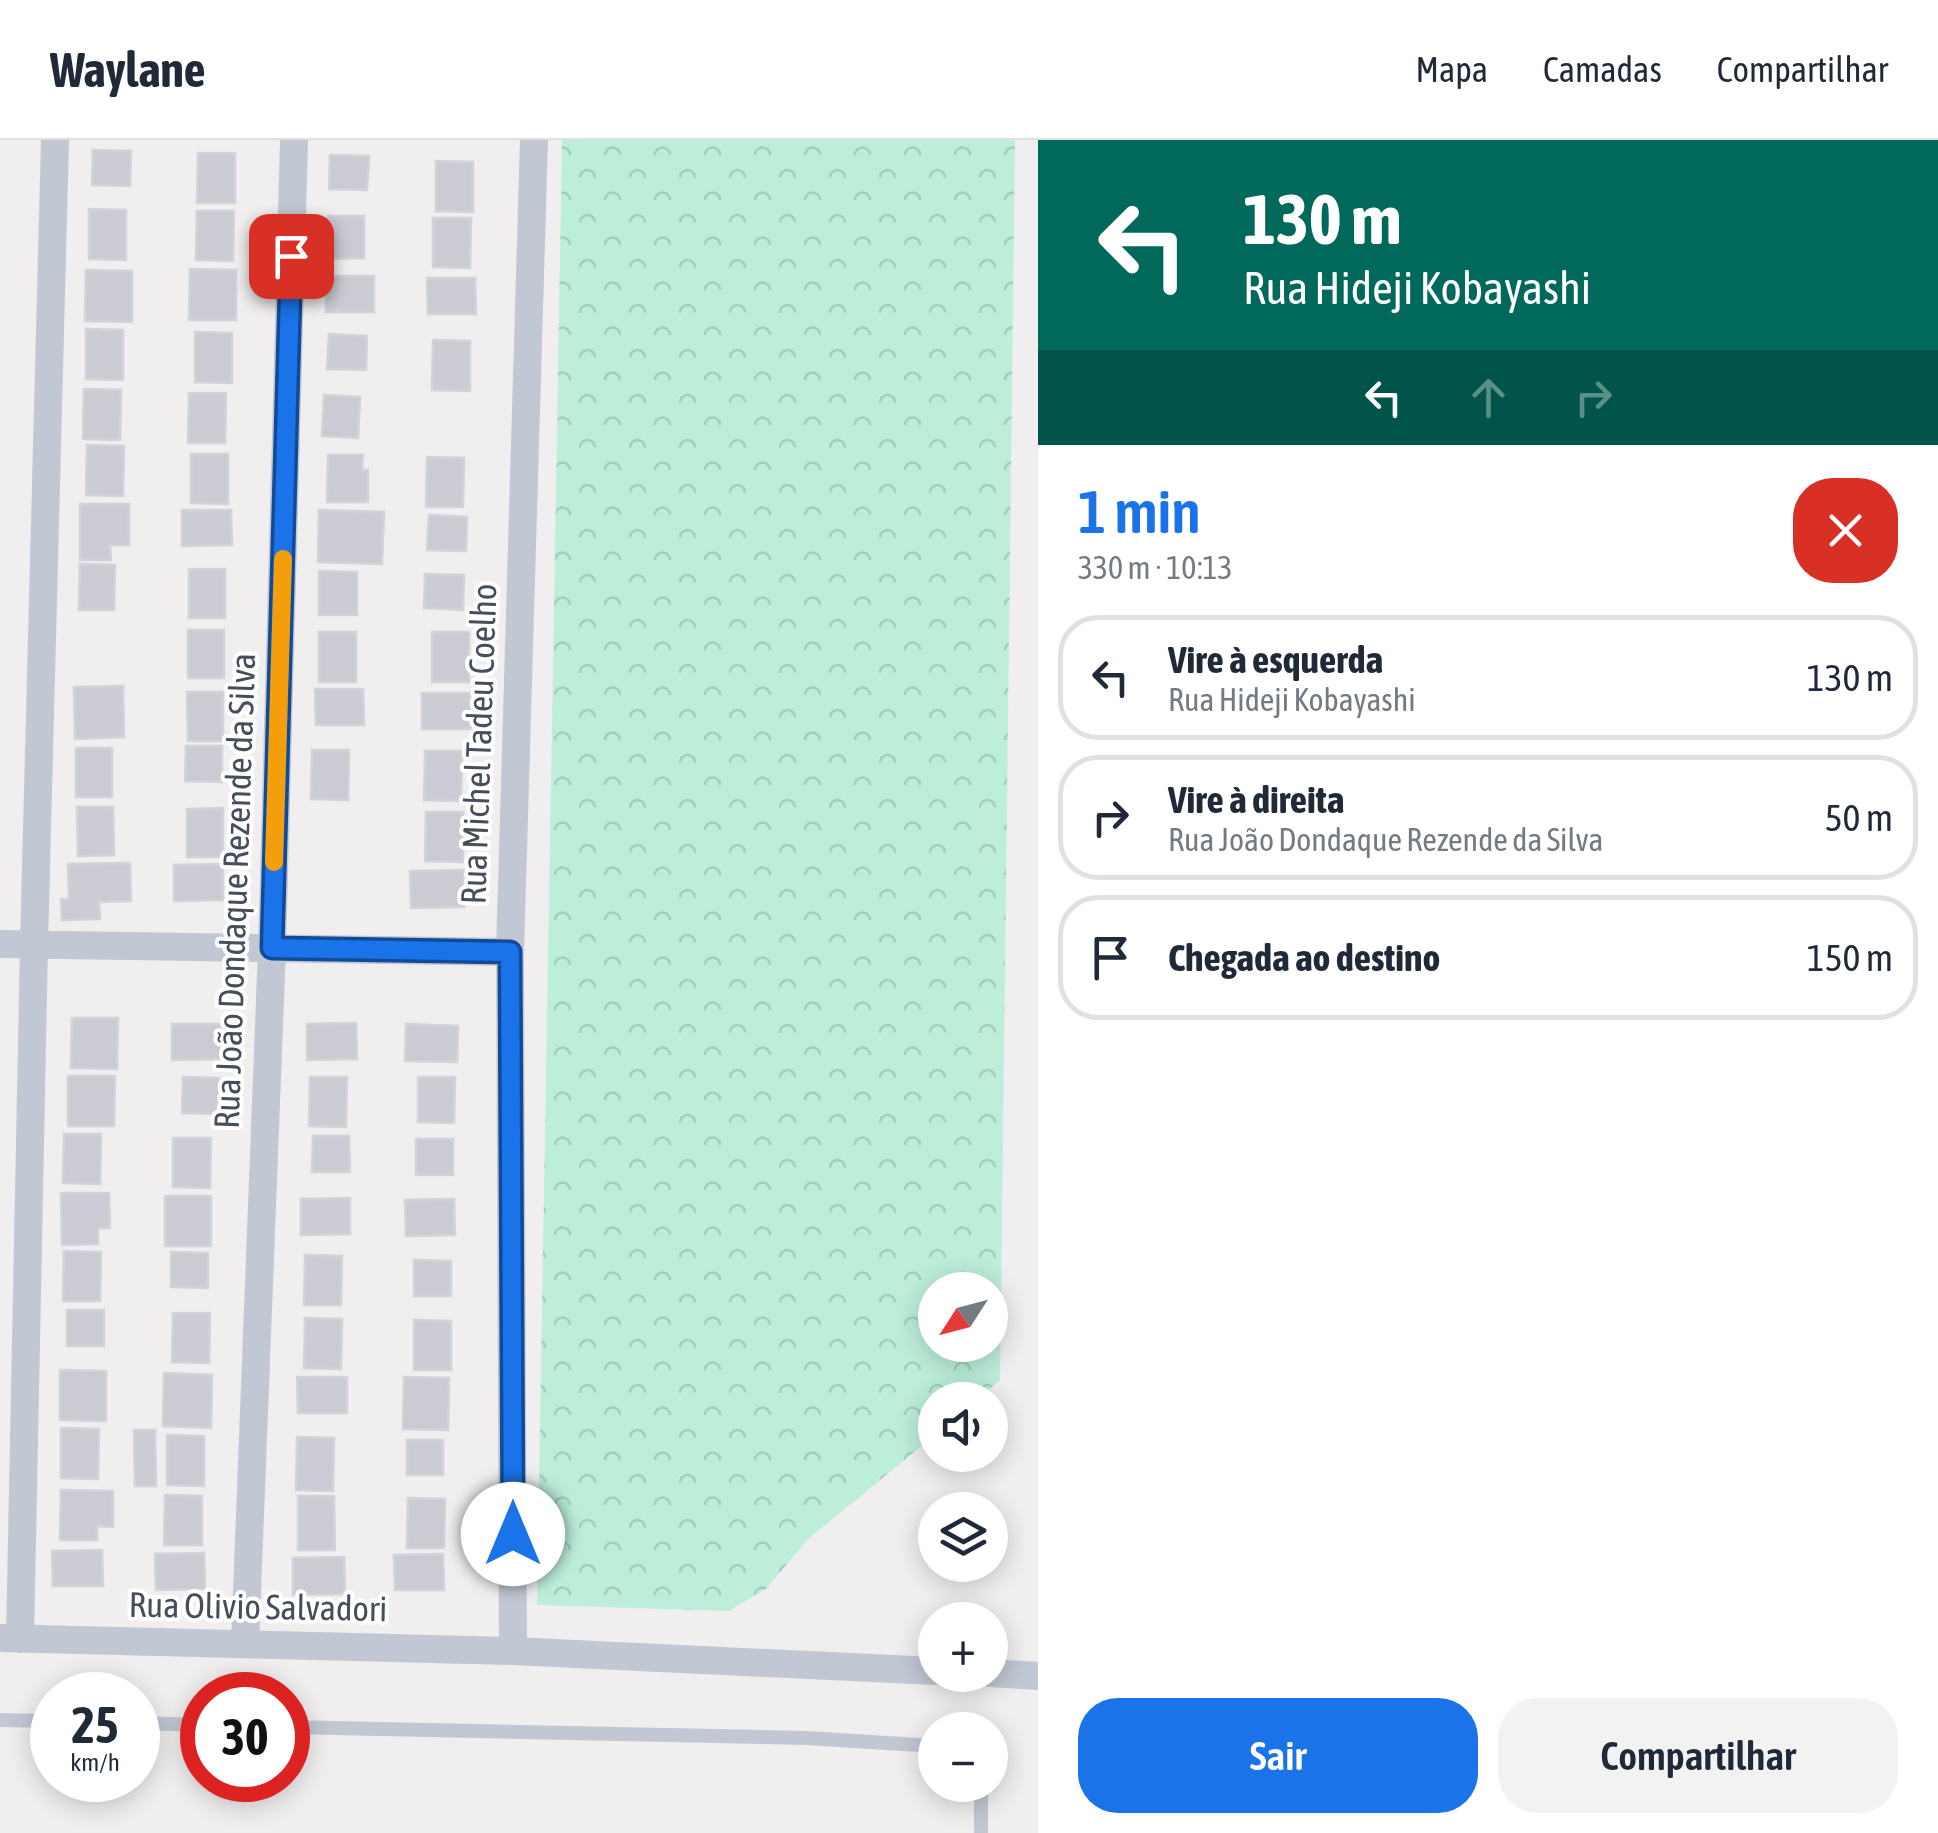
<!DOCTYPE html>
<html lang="pt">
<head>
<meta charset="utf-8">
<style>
	body { margin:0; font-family:"Asap Condensed",sans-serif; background:#f2f2f3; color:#1f2937; height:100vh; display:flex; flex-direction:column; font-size:38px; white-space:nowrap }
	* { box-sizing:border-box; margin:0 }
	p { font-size:32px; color:#747a83 }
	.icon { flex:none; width:55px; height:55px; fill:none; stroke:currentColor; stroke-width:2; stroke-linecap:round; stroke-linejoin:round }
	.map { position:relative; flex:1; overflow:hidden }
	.panel { display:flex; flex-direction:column; background:#fff; width:900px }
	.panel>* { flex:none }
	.hud { background:#00695c; color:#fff; overflow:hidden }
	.needle { width:65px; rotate:234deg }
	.controls { position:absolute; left:918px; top:1132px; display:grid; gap:20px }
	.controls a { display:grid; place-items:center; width:90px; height:90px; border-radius:50%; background:#fff; box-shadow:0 5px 25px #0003; font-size:50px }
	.speed { position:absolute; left:30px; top:1532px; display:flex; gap:20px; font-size:50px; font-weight:700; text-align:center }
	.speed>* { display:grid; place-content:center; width:130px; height:130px; border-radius:50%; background:#fff; box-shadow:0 5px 25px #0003; line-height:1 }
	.speed small { font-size:25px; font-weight:400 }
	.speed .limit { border:15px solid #d22; background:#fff; color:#111 }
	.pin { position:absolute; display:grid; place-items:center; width:85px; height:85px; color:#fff; margin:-42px; border-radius:20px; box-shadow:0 5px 15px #0006 }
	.me { position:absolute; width:110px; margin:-55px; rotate:0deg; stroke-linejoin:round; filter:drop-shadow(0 0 8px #0008) }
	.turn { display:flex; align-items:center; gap:35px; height:210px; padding:0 40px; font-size:45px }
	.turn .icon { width:130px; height:130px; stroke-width:2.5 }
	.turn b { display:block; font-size:70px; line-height:85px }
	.lanes { display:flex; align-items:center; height:95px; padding:0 40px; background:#0003; justify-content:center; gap:50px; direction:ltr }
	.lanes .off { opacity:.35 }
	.round { display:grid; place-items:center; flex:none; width:105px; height:105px; border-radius:40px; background:#f2f2f3 }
	.head { display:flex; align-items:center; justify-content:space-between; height:170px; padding:0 40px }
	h1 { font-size:60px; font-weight:600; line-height:75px; color:#1a73e8 }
	.action { display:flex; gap:20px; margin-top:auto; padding:20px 40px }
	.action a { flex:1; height:115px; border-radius:40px; background:#1a73e8; color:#fff; font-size:40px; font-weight:600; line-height:115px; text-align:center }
	.action a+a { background:#f2f2f3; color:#1f2937 }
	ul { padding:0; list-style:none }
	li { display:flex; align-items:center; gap:30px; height:125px; margin:0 20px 15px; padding:0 20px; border:5px solid #e0e1e3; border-radius:40px }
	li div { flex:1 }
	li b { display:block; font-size:38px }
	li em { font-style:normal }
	header { display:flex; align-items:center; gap:60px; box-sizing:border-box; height:140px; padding:0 50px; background:#fff; border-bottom:2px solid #e0e1e3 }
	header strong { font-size:48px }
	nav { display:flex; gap:55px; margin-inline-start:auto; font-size:35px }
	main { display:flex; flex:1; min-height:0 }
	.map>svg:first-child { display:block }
	.forest { fill:url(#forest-crowns); fill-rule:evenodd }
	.building { fill:#cacbd3; stroke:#d2d2d9; stroke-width:2.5 }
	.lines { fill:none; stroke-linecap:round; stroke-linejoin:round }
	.lane { stroke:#c1c7d3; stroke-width:14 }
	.street { stroke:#c1c7d3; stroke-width:28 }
	.route-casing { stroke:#114b97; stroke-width:25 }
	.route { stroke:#1a73e8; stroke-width:18 }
	.slow { stroke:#f59e0b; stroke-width:18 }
	.labels { text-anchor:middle; stroke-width:8; stroke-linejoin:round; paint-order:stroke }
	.street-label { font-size:35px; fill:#464d5b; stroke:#fff }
</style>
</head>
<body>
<header>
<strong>Waylane</strong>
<nav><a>Mapa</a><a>Camadas</a><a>Compartilhar</a></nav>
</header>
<main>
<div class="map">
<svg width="1038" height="1693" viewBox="0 0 1038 1693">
	<defs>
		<pattern id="forest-crowns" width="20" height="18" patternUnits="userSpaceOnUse" patternTransform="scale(2.5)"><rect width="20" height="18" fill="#bceeda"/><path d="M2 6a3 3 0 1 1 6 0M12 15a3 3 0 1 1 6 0" fill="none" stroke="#a3cebd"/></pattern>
	</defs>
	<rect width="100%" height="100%" fill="#f0eeee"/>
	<path class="forest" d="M562,0H1015L1000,1240L977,1260H935V1295L808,1399L766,1449L729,1471L537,1465ZM935,1150H990V1205H935Z"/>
	<path class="building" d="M93,10L131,11L130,46L92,45Z
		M198,13H235V63H197Z
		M330,15L369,16L367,50L329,49Z
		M436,21L473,22V72L436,71Z
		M89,69L126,70V120L89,119Z
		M197,71H234L233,121L196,120Z
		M328,76H364V118L328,119Z
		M433,78H471L470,128L433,127Z
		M190,129L236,130V180H189Z
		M86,130L132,131V182L85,181Z
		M325,136H374V172H326Z
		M427,138H475L476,174H428Z
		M86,189L123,190V240L86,239Z
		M195,192L232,193V243L195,242Z
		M329,194L367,196L366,230L327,229Z
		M433,200L470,201V251L432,250Z
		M84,249L121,250L120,300L83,299Z
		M189,253H226L225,303H188Z
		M324,255L360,257L358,298L322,296Z
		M87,305L124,306L123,356L86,355Z
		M191,314H228V364L191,363Z
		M328,315H363L362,330H368V362H327Z
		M427,317L464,318L463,367H426Z
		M80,364H129V405H110L111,420H80Z
		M182,370H231L232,405L182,406Z
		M319,370L384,372L382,424L318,422Z
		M429,375L467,377L466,411L427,410Z
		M80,424L115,425L114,470H79Z
		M189,429H225V478H189Z
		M319,431L357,432V475H319Z
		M425,434L464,435L463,470L424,468Z
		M188,490H224V538H188Z
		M319,492H356V542H319Z
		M432,492H469V542H432Z
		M123,546L124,597L75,599L74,547Z
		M315,549H363L364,585H316Z
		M187,552H223V601H188Z
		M422,553H470L471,589H422Z
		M186,606H222V642L185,641Z
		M76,608H112V657H76Z
		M312,610H349L348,660L311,659Z
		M425,611H462L461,661L424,660Z
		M77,667H113L114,715L78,716Z
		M223,668V717H187V669Z
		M426,672H463V722L425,721Z
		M130,723L131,761L99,762L100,779L62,780L61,759H69L68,724Z
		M223,724V760L174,761V725Z
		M464,730V767L411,768L410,731Z
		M72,878H118L117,929L71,928Z
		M356,883L357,919L307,920V884Z
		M172,884H221L222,919L172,920Z
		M406,884L458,886L457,922L405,921Z
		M68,936H115L114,986H68Z
		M183,937L219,938V974L182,973Z
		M310,937H347L346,987L309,986Z
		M418,937H455L454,983L418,982Z
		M64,994H101L100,1044L63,1043Z
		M313,996H349L350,1032H312Z
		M173,998H211L210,1048L173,1047Z
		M416,999H453V1035H416Z
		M61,1053H109L110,1088H98V1104L62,1105Z
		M165,1056H211V1106H165Z
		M350,1058V1094L301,1095V1059Z
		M454,1059L455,1095L406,1096L405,1060Z
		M64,1111L101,1112L100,1161H63Z
		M171,1112L208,1113V1148L171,1147Z
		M305,1115L342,1116L341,1165H304Z
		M414,1120L451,1121V1156H414Z
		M67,1170H104V1206H67Z
		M173,1173H210L209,1223L172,1222Z
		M305,1178L342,1179L341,1229L304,1228Z
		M414,1180L451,1181V1230H414Z
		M60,1230L106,1231V1281L60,1280Z
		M164,1233L212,1235L211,1288L163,1286Z
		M297,1237H347V1273H298Z
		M404,1237L449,1238L448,1290L403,1289Z
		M61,1288L99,1289L98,1339L61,1338Z
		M134,1290H155L156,1346H135Z
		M167,1295L204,1296V1346L167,1345Z
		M297,1297L334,1298L333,1351L296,1350Z
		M407,1300H443V1335H407Z
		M61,1350L113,1351V1387L97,1386V1400H60Z
		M165,1355L202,1356V1405H164Z
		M298,1356H334L335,1410H298Z
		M408,1358L445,1359L444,1408H407Z
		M102,1410L103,1446H53L52,1411Z
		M204,1413L205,1449L156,1450L155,1414Z
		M443,1414L444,1450H395L394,1415Z
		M344,1417L345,1454L293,1455V1418Z"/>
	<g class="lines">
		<path class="lane" d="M0,1580L52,1581
			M138,1583L202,1585
			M288,1587L807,1598L935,1606
			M981,1693V1645"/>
		<path class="street" d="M0,804L510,812
			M0,1498L513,1511L935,1531
			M20,1499L34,804L55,0
			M245,1504L272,808L294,0
			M513,1511L510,812L534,0
			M990,1533L1038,1536"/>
	</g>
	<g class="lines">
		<g class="route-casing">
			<path id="route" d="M291,116L272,808L510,812L513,1394"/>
		</g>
		<use href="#route" class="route"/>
		<path class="slow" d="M274,722L283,419"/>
	</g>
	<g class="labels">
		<g class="street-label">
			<text transform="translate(479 604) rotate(-88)" y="12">Rua Michel Tadeu Coelho</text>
			<text transform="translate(235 751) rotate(-88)" y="12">Rua João Dondaque Rezende da Silva</text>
			<text transform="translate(258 1467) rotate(1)" y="12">Rua Olivio Salvadori</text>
		</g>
	</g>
</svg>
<div class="controls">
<a><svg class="needle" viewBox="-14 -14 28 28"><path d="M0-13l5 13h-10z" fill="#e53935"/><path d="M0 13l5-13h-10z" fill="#747a83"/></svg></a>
<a><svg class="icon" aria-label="sound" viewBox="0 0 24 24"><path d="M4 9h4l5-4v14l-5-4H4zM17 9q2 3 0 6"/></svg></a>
<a><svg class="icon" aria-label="layers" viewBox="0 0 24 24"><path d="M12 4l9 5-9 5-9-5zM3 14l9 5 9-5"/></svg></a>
<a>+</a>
<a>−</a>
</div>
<div class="speed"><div>25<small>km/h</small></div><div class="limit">30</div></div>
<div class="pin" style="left:291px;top:116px;background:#d93025"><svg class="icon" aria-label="arrive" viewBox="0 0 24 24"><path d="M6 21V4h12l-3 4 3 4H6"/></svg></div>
<svg class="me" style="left:513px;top:1394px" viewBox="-20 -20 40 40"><circle r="19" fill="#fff"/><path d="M0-13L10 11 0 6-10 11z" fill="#1a73e8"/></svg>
</div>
<section class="panel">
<div class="hud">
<div class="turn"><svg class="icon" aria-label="left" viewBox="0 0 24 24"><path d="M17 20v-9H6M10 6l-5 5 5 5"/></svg><div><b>130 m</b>Rua Hideji Kobayashi</div></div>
<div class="lanes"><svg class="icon" aria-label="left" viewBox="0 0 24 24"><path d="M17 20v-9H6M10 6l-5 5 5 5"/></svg><svg class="icon off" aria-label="ahead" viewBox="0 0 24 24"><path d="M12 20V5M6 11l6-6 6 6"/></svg><svg class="icon off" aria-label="right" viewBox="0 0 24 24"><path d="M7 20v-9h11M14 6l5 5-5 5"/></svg></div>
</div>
<div class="head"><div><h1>1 min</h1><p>330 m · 10:13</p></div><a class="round" style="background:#d93025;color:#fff"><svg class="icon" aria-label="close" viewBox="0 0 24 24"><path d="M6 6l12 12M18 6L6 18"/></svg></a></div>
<ul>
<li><svg class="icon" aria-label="left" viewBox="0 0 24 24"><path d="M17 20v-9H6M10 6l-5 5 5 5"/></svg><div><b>Vire à esquerda</b><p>Rua Hideji Kobayashi</p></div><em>130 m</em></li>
<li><svg class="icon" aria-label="right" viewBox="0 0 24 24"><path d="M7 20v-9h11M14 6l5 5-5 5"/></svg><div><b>Vire à direita</b><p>Rua João Dondaque Rezende da Silva</p></div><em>50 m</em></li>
<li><svg class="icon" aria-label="arrive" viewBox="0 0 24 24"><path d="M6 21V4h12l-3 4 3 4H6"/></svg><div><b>Chegada ao destino</b></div><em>150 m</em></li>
</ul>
<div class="action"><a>Sair</a><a>Compartilhar</a></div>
</section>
</main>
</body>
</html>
